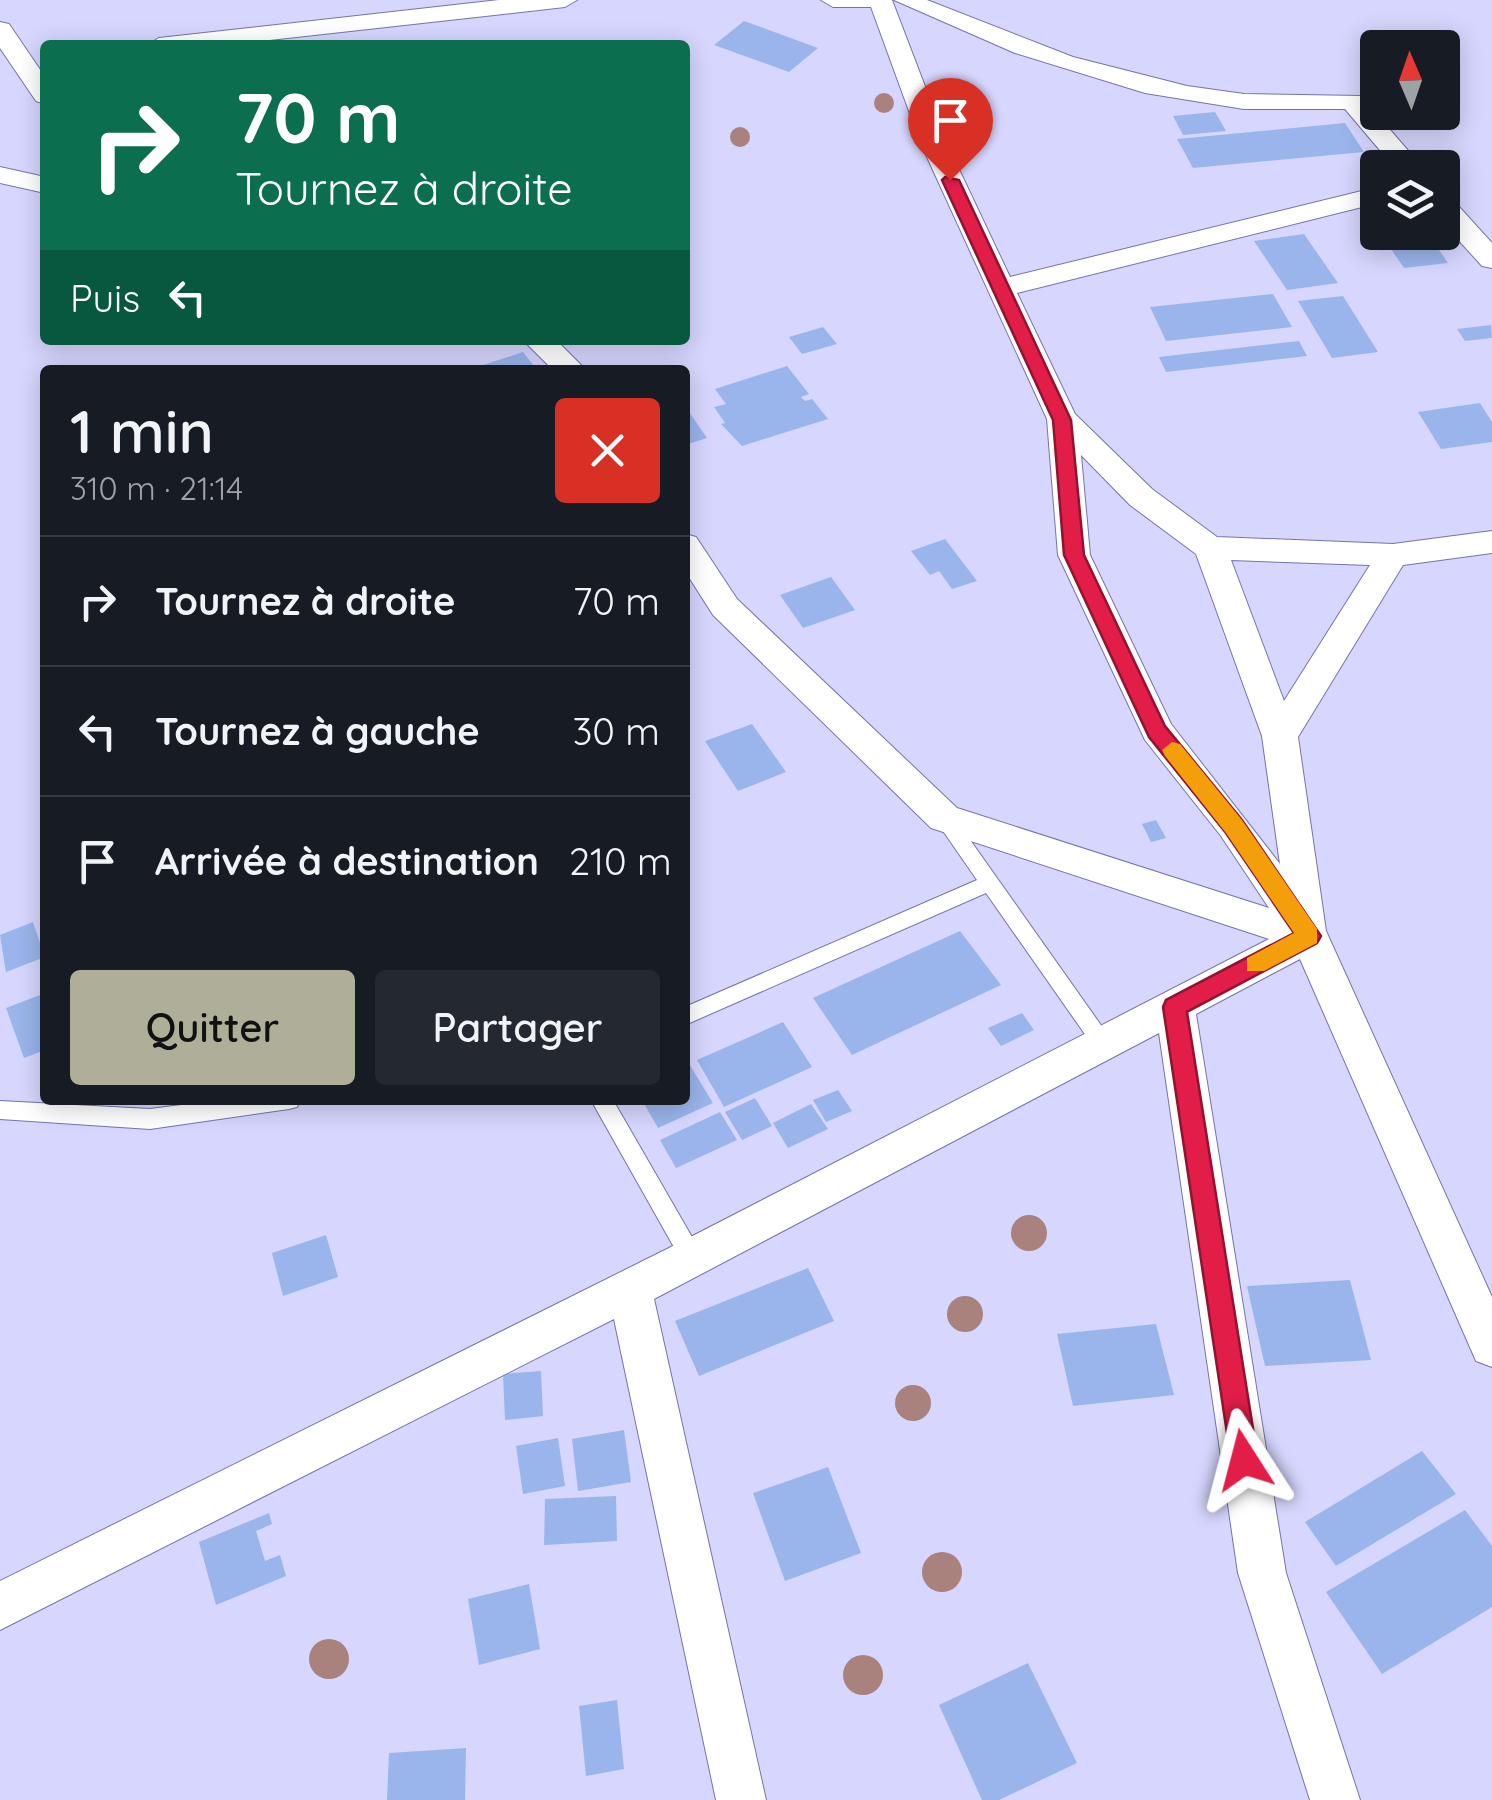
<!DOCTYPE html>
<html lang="fr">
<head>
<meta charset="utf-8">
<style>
	body { margin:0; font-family:Quicksand,sans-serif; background:#242831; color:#f1f3f6; height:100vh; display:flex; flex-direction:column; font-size:38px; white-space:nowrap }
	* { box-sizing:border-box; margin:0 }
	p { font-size:32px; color:#9ea1a6 }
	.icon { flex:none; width:55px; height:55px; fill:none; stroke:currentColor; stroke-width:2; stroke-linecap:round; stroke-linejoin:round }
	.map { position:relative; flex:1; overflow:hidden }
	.drawer { position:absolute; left:40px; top:365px; width:650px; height:740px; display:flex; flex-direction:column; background:#171b24; border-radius:10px; box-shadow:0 5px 25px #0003 }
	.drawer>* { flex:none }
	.hud { position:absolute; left:40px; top:40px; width:650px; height:305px; border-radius:10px; box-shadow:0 5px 25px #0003; background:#0b6e4f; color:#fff; overflow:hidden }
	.needle { width:65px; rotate:358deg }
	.fabs { position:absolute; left:1360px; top:30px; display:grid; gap:20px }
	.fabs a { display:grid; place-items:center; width:100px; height:100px; border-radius:10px; background:#171b24; box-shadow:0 5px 25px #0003; font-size:50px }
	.pin { position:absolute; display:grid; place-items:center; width:85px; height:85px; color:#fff; margin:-102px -42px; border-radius:50% 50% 50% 0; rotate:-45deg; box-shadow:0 0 10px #0007 }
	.pin .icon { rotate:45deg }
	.me { position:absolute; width:110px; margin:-55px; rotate:351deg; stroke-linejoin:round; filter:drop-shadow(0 0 8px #0008) }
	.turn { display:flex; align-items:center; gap:35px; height:210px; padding:0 30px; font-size:45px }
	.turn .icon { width:130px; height:130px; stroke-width:2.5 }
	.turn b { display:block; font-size:70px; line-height:85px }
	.then { display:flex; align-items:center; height:95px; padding:0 30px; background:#0003; gap:20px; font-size:38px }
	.round { display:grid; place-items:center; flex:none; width:105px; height:105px; border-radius:10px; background:#242831 }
	.summary { display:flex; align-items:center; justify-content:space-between; height:170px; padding:0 30px }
	h1 { font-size:60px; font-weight:600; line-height:75px }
	.action { display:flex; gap:20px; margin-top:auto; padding:20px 30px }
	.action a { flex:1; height:115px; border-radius:10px; background:#afae98; color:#111; font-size:40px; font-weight:600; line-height:115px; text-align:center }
	.action a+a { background:#242831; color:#f1f3f6 }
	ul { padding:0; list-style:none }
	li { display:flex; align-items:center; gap:30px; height:130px; padding:0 30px; border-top:2px solid #363941 }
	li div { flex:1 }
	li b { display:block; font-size:38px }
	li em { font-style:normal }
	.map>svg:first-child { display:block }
	.building { fill:#9ab5eb }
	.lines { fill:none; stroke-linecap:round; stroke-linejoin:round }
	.service-casing { stroke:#7573af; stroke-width:2 }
	.minor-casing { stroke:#7573af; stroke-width:2 }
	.service { fill:#fff; fill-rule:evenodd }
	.minor { fill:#fff; fill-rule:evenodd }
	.tree { fill:#a9817d }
	.route { fill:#e11d48; stroke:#92132f; stroke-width:2.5 }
	.slow { fill:#f59e0b }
</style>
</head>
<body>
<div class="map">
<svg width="1492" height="1800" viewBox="0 0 1492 1800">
	<rect width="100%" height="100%" fill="#d6d6fe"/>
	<path class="building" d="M744,21L818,48L789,72L714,45Z
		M1215,112L1226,131L1183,135L1173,116Z
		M1345,123L1364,152L1193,168L1177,139Z
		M1304,234L1338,283L1287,290L1254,241Z
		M1435,244L1448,263L1404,268L1391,249Z
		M1273,294L1292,327L1166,341L1150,307Z
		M1343,296L1378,352L1332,358L1298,301Z
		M1491,325L1492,338L1465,341L1457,329Z
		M823,327L837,344L802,354L789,337Z
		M1299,341L1307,356L1166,372L1159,357Z
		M523,352L537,370H483L480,366Z
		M787,366L809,394L801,397L805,401L812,399L828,419L742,446L721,424L725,423L714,407L726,404L715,389Z
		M1480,403L1492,422V442L1441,449L1418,412Z
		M685,406L707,438L685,445Z
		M945,539L977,581L952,589L939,571L930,575L911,551Z
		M831,577L855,610L803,628L780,595Z
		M752,724L786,772L738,791L705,741Z
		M1156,820L1166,838L1151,842L1142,824Z
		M33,922L45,957L6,972L0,935Z
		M960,931L1001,985L852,1055L813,998Z
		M45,993V1050L24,1058L6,1008Z
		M1022,1013L1034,1030L1001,1046L988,1028Z
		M783,1022L812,1067L724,1107L697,1060Z
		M688,1062L713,1103L658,1128L642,1100H685Z
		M838,1090L852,1111L826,1122L813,1100Z
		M755,1098L772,1126L742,1140L725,1112Z
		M811,1104L828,1129L788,1148L773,1123Z
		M720,1112L737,1140L676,1168L660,1140Z
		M326,1235L338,1277L283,1296L272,1253Z
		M808,1268L834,1321L699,1376L675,1321Z
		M1350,1280L1371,1360L1265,1366L1247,1286Z
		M1156,1324L1174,1395L1073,1406L1057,1334Z
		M541,1371L543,1416L505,1420L503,1374Z
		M624,1430L631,1482L578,1491L572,1439Z
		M558,1438L565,1486L523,1494L516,1446Z
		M1422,1451L1456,1494L1336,1566L1305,1522Z
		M828,1467L861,1553L785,1581L753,1493Z
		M616,1496L617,1541L544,1545L545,1499Z
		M1465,1510L1492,1546V1607L1382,1674L1326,1592Z
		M269,1513L272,1524L256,1531L265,1561L280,1555L286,1576L216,1605L199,1542Z
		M529,1584L540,1649L479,1665L468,1599Z
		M1028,1663L1077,1763L999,1800H982L939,1705Z
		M617,1700L624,1769L586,1776L579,1706Z
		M466,1748L465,1800H387L389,1753Z"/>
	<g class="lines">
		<g class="service-casing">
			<path id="service" d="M944,810L951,813L1110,1038L1114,1044L1110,1050L1103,1053L1096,1050L986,893L685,1025V1007L977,880L934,818Z
				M220,1100H300L297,1107L289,1109L150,1129L0,1119V1101L150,1109Z
				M591,1100H613L700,1251L703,1258L700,1265L692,1269L684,1265Z"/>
		</g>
		<g class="minor-casing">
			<path id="minor" d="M499,0H577L565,7L226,45H147L159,38Z
				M821,0H892L947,144L1010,277L1378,187V203L1017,293L1075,414L1152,489L1217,537L1393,544L1492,531V553L1403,565L1298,737L1326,931L1492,1297V1367L1476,1361L1300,959L1196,1014L1286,1573L1360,1800H1310L1238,1573L1159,1033L654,1299L766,1800H716L614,1319L0,1630V1581L677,1244L1269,939L931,828L713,615L685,571V534L696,537L737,599L957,808L1269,908L1221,836L1145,740L1058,555L1047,419L921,144L871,7H833ZM1081,455L1130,505L1196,554L1262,736L1280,864L1171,724L1090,555ZM1231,560L1370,565L1284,701Z
				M894,0H927L1073,57L1187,86L1244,94L1361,96L1423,168H1395L1345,109H1244L1145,93L1015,53Z
				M0,22L9,24L45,77V104L36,101L0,48Z
				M0,167L45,177V193L0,183Z
				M1442,197L1452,199L1492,243V268L1482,266L1442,222Z
				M523,340H556L586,370H553Z"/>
		</g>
		<use href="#service" class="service"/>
		<use href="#minor" class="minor"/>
	</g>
	<g class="tree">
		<circle cx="884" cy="103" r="10"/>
		<circle cx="740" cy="137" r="10"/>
		<circle cx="1029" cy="1233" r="18"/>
		<circle cx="965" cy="1314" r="18"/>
		<circle cx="913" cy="1403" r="18"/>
		<circle cx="942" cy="1572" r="20"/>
		<circle cx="329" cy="1659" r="20"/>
		<circle cx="863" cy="1675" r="20"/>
	</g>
	<path class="route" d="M945,177L959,180L1071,420L1084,555L1154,703L1165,726L1242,820L1321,936L1317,943L1187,1012L1258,1460L1254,1469L1244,1473L1235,1469L1231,1460L1163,1007L1166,1000L1294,933L1226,833L1149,737L1133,703L1064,555L1053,420L942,180Z"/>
	<path class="slow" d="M1172,742L1180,744L1242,820L1317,929V943L1264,971H1247V958L1294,933L1226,833L1165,756L1162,750Z"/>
</svg>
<div class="fabs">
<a><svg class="needle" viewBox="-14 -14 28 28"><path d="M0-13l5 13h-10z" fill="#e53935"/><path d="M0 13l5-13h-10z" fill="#9ea1a6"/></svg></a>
<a><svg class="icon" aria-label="layers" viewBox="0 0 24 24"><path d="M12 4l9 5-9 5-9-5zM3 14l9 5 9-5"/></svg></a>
</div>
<div class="pin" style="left:950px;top:180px;background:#d93025"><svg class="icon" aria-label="arrive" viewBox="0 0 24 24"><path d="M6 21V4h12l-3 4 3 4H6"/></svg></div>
<svg class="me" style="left:1244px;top:1460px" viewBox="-20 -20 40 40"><path d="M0-17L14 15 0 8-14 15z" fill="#e11d48" stroke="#fff" stroke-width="4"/></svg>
<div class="hud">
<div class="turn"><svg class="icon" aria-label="right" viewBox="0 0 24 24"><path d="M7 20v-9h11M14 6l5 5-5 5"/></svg><div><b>70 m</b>Tournez à droite</div></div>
<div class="then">Puis<svg class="icon" aria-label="left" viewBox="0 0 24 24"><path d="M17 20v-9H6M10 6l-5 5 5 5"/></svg></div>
</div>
<section class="drawer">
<div class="summary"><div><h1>1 min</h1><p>310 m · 21:14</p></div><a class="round" style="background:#d93025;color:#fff"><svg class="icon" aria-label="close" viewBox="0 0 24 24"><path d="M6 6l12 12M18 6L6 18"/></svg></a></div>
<ul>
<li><svg class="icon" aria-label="right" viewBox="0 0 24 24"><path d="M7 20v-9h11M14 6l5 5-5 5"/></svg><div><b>Tournez à droite</b></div><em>70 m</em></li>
<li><svg class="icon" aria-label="left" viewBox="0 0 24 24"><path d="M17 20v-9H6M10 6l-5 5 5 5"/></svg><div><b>Tournez à gauche</b></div><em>30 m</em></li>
<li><svg class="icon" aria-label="arrive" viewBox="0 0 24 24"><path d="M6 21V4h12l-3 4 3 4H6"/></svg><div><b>Arrivée à destination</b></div><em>210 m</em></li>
</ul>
<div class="action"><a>Quitter</a><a>Partager</a></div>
</section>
</div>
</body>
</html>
